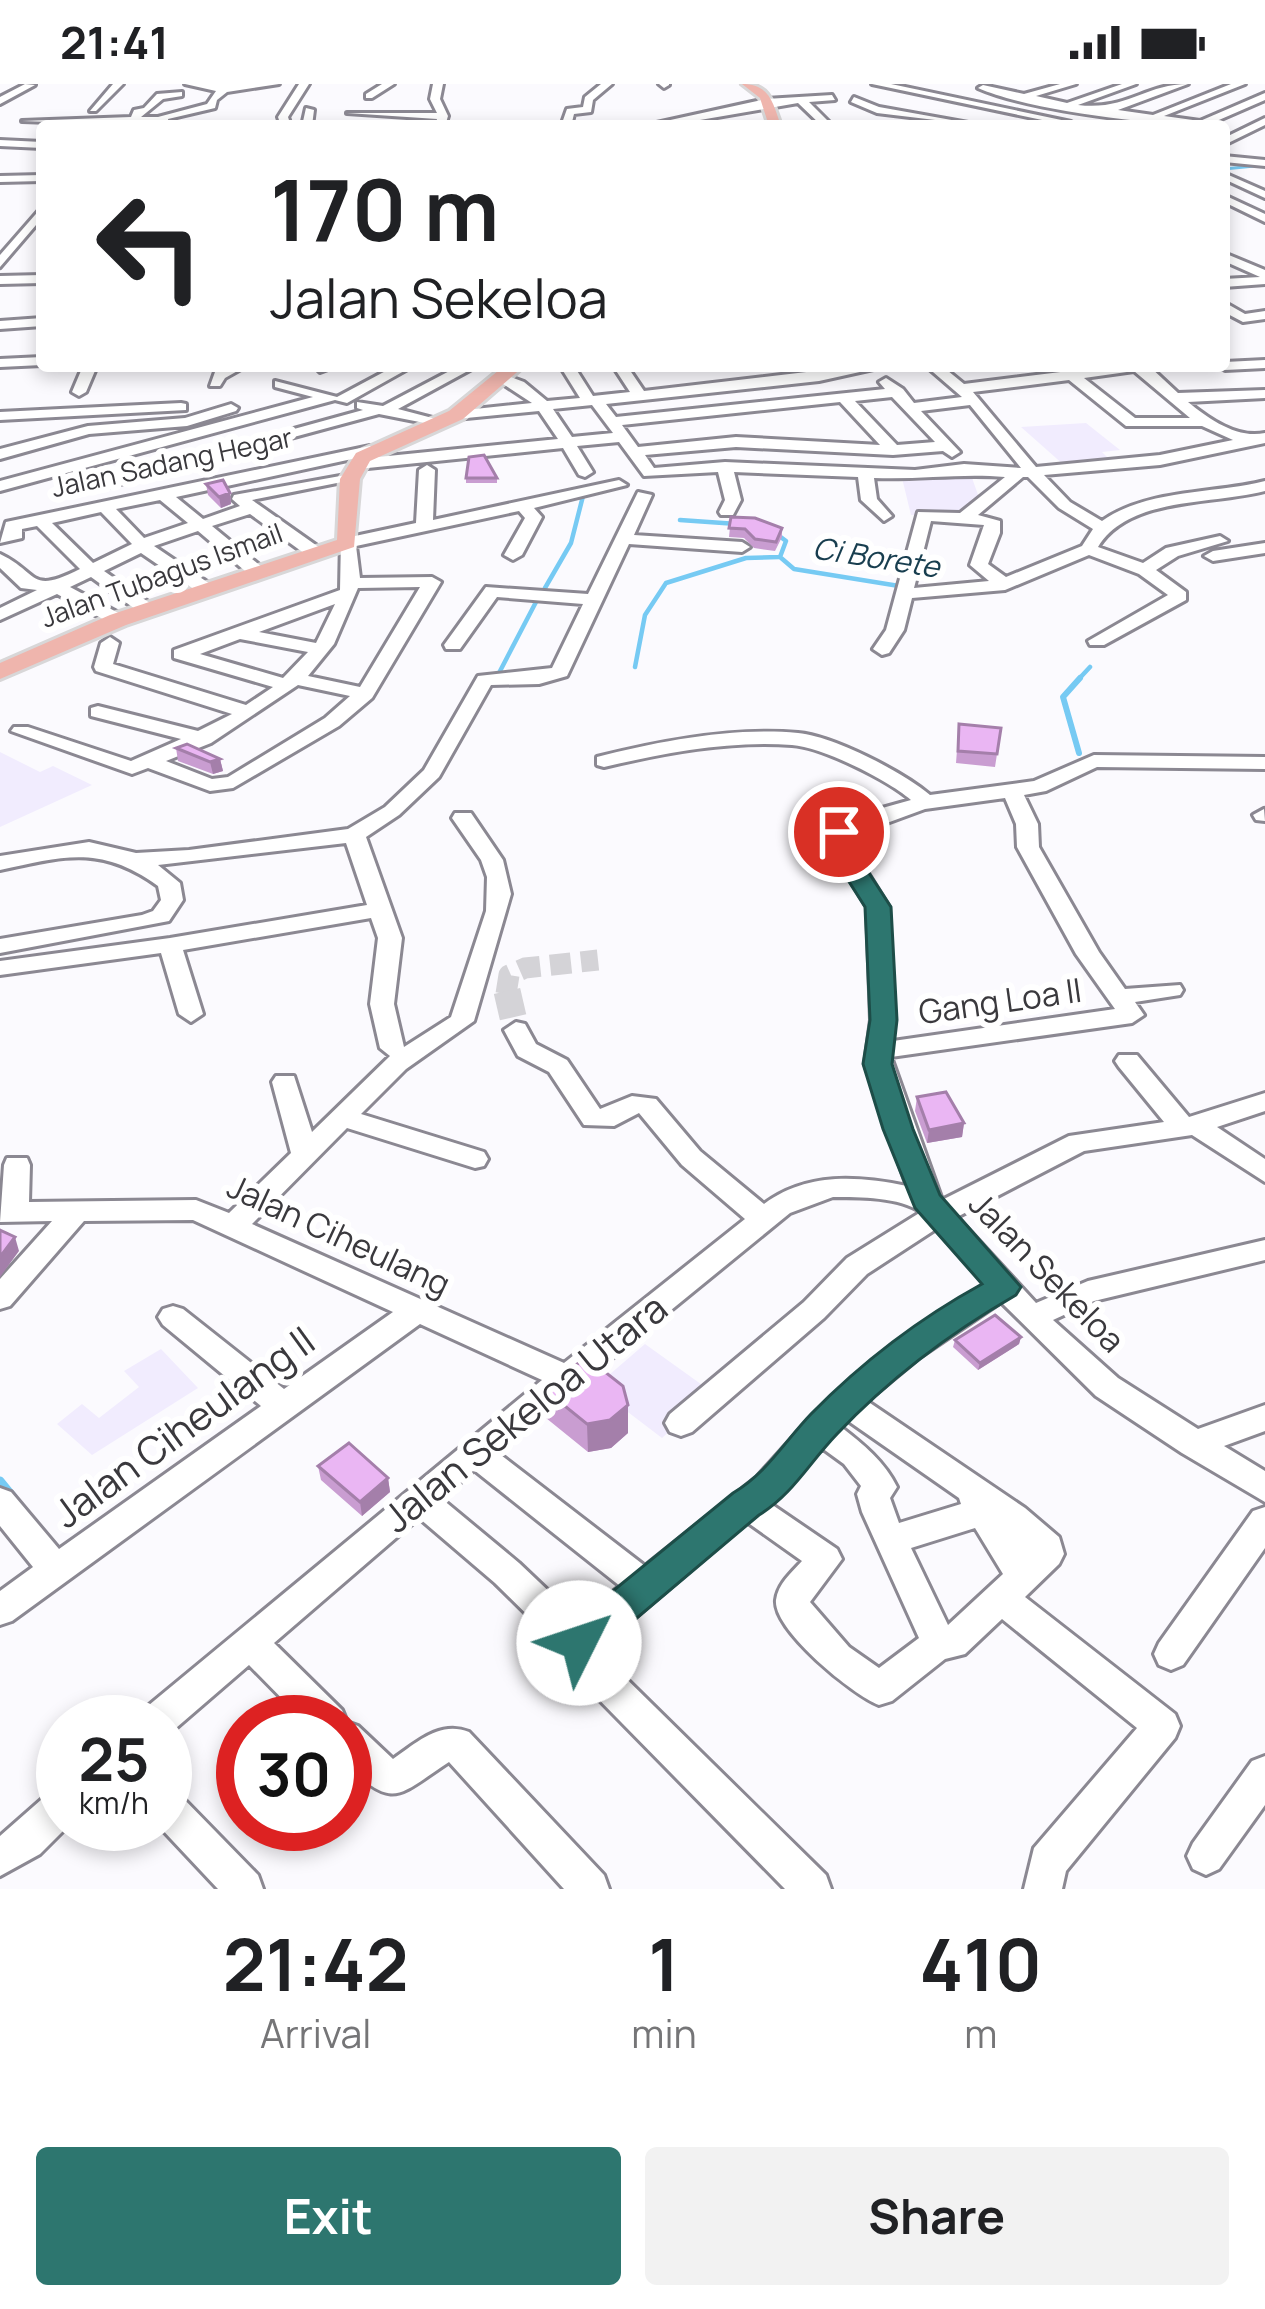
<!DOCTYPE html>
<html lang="en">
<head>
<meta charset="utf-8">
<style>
	body { margin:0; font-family:Manrope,sans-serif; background:#f2f2f2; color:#202124; height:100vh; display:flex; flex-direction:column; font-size:45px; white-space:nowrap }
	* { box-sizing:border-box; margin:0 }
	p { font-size:39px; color:#757577 }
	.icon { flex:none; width:66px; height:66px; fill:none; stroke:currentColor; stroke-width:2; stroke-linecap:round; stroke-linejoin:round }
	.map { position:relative; height:1805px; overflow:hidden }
	.details { display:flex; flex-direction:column; background:#fff; flex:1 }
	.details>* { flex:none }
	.banner { position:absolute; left:36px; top:36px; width:1194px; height:252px; border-radius:12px; box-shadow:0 6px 18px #0003; background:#fff; color:#202124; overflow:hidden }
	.speed { position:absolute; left:36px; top:1611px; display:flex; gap:24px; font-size:60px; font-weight:700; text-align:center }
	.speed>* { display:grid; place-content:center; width:156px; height:156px; border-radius:50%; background:#fff; box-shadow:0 6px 18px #0003; line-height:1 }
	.speed small { font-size:30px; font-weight:400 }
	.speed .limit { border:18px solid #d22; background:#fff; color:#111 }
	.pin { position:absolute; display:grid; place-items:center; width:102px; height:102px; color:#fff; margin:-51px; border:6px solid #fff; border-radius:50%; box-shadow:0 3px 12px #0007 }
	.me { position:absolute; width:132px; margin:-66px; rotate:49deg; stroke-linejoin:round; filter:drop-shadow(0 0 9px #0008) }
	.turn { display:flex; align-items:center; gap:42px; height:252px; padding:0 36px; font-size:54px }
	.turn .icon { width:156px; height:156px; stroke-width:2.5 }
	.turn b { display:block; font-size:84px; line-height:102px }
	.eta { display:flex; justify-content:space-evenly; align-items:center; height:204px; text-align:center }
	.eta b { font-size:72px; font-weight:700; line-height:84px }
	.primary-button { display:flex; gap:24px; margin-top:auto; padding:24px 36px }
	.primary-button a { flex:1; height:138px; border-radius:12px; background:#2d766f; color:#fff; font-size:48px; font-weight:700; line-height:138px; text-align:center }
	.primary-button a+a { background:#f2f2f2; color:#202124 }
	.status { display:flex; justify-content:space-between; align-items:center; height:84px; padding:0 60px; background:#fff; direction:ltr }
	.status svg { height:33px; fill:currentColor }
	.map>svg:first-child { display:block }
	.built { fill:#f1ecfe }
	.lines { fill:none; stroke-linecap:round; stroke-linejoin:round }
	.stream-far3 { stroke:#76caf3; stroke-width:3 }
	.stream-far2 { stroke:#76caf3; stroke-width:4.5 }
	.stream-far1 { stroke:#76caf3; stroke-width:6 }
	.stream { stroke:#76caf3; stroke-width:9 }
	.minor-tunnel-far1 { stroke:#d4d3d7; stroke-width:21; stroke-dasharray:21 10; stroke-linecap:butt }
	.minor-tunnel { stroke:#d4d3d7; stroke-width:27; stroke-dasharray:27 14; stroke-linecap:butt }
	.minor-casing { stroke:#8b8892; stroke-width:6 }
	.major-casing { stroke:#d8d7d8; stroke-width:6 }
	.minor { fill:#fff; fill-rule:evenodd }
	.major { fill:#efb5ad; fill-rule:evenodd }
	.wall { fill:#c99dd1 }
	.shaded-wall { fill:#a47faa }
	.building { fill:#eab6f3; stroke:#a47faa; stroke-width:3 }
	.route { fill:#2d766f; stroke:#1d4d48; stroke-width:3 }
	.labels { text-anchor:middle; stroke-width:12; stroke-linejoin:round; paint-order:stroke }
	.far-street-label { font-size:27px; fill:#3a393d; stroke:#fff }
	.far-water-label { font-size:30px; font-style:italic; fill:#183e4f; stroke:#fff }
	.street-label { font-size:33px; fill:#3a393d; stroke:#fff }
	.near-street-label { font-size:39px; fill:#3a393d; stroke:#fff }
</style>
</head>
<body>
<div class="status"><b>21:41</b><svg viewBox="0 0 49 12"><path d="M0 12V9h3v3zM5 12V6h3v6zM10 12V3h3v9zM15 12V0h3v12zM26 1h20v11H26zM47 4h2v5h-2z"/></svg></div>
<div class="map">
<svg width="1265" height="1805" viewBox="0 0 1265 1805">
	<rect width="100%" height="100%" fill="#fbfafe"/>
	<path class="built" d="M1086,339L1120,366L1102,368L1111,377L1065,382L1021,343Z
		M902,394H972L981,419L968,433L911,431Z
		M0,668L40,688L53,682L92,701L0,743Z
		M645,1260L712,1308L662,1354L595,1303Z
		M161,1265L198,1304L92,1371L57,1340L82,1320L99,1334L139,1303L124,1287Z"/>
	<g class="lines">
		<path class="stream-far3" d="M1224,85L1265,81"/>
		<path class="stream-far2" d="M680,436L737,440
			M778,451L786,457L780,473L794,485L930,507
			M1082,462L1100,438L1115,430
			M545,504L571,459L583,412
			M635,583L645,531L666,499L746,474L779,473
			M499,589L536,518
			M1077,597L1090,583"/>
		<path class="stream-far1" d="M1079,669L1063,613L1080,594"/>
		<path class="stream" d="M0,1397L13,1413"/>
		<path class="minor-tunnel-far1" d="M506,910L509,891L525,884L598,876"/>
		<path class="minor-tunnel" d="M507,907L516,946"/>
		<g class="minor-casing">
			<path id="minor" d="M25,0L35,1L0,20V13Z
				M113,0H123L96,27H90Z
				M185,0H279L227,8L217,16L215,24L168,35L169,42L22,37L131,33L134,26L144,24L157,10L182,8V12L163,15L141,33H158L207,20L216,7Z
				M299,0H309L288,33L291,42H281L278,33Z
				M382,0H394L372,14H366V10Z
				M433,0H443L440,15L448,32L445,42H435L437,35L347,29H437L430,15Z
				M601,0H612L593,16L591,28L574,30L571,42H561L567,25L583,23L585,13Z
				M659,0H669V1L664,4Z
				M872,0H891L1071,38L1066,41Z
				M1060,0H1076L1036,12L1067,19L1122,0H1136L1078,21C1126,27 1145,0 1188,0L1118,26L1153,31L1231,0H1245L1164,32L1200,37L1265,9V16L1212,39L1220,42C1161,42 1030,27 978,4L983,1L1024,10Z
				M832,11L835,16L809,18L833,42H822L798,19L665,42H643L766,15Z
				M854,13L879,23L985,42L877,29L851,18Z
				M306,24L314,26L312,42H302Z
				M1265,34V41L1224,61V54Z
				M0,56L42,58V64L0,62Z
				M1224,72L1265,76V82L1224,78Z
				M1224,89L1265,107V114L1224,95Z
				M42,91V97L0,98V92Z
				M1224,111L1265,130V138L1224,118Z
				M42,123V134L0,183V171Z
				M1224,169L1265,186V200L1224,203V195L1260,193L1224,177Z
				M42,191V199L0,200V192Z
				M1224,218L1245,230L1265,227V235L1243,238L1224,228Z
				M42,234V242L0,245V237Z
				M42,273V281L0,283V275Z
				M1265,276V284L1225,286L1218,282H1224L1225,278Z
				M83,282H97L86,308L79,312L72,308Z
				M229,282L241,285L225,294L220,302H210L215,288Z
				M314,282H336L320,288Z
				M395,282H413L347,319L335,316L0,407V397L313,313L275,303V297L337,313Z
				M459,282H477L398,325L440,336V342L379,330L94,407L86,402L363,326L357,324V318L383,322Z
				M560,282H574L593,312L630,308L613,282H627L644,307L857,282H887L819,297L606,320L616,333L885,305L879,298L886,294L903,305L914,319L962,313L926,282H942L964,300L1109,282H1149L1178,309L1265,306V314L1188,318C1209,335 1237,355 1265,349V359L1160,381L1044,391L1070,418L1102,437C1147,405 1214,410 1265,397V407C1213,421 1129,412 1098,463L1143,479L1166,464L1220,452L1228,457L1178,472L1156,486L1186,508V516L1104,561H1090L1088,557L1168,511L1139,490L1089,471L1005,506L912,514L904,546L889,569L882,571L873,565L886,546L918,428L960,429L1005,393C961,389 918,396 874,394L877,415L892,432L884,437L861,416L858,393L734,388L741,416L733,431H721L719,428L725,416L718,388L644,392L619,358L577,362L593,388L585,393L579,391L563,364L358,385L350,380L358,375L558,355L539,327L456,335L449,331L456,327L532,319L500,298L498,295L505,291L524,298L547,317L580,314ZM1134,287L1190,334H1135L1084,294ZM1069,296L1126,342H1202L1233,356L1160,371L1036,383L973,308ZM892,313L935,358L897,361L855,317ZM840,318L880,361L736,353L638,363L622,341ZM592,321L613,349L572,353L553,325ZM970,321L1021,384L964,380L915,386L725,378L654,384L645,371L736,363L893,371L943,367L952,373L960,368L921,327ZM1023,393H1028L1059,424L1093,445L1082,462L1006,493L988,480L1000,449V437L978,431ZM931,437L984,441L970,481L989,497L914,504Z
				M181,319L186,320V326L0,336V328Z
				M231,320L238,324L236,327L187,342L89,350L0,375V365L88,342L185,334Z
				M370,362L378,367L375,370L176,413L203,435L240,422L232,415L234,411L357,389V395L252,416L320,464V472H308L250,430L212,442L263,484V492H251L198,447L154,462L213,502V510H201L141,469L104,487L154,522V530H142L91,493L70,503L124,532V540H112L57,510L0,536V524L37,506L21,504L0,484V470C40,489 28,511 80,485L37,442L22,445V454L0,459L6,438ZM160,416L188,439L144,454L116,425ZM101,428L132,460L93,479L52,439Z
				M427,381L435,386L433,436L619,396L627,401L534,424L542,433L522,471L513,476L504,471L525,434L519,427L356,462L360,494L432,493L441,498L372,614L339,642L233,704L210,707L148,684L132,690L11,647L14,643H28L131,677L181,655L91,632V624L98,622L198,647L232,630L96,587L94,583L101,559L110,553L119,559L113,580L246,621L273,603L174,574V566L340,506L341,455L416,439L419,386ZM420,503L360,603L308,592L334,560L358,504ZM335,520L316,559L259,548ZM240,555L308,568L283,594L200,570ZM298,601L350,612L325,634L228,693L212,695L166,677L211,659Z
				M638,408L652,411L634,451L742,458L750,463L742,468L629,460L567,592L539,600L491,601L439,693L399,731L366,753L402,854L394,920L404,963L451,933L486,827L487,793L481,776L452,734L455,729H471L503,776L511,810L474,937L406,985L361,1030L484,1068L488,1075L484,1082L475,1084L347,1044L252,1140L564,1279L745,1135L682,1081L639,1029L614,1042L584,1041L549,988L518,972L504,946L516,938L525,940L536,960L567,976L600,1025L632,1012L656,1015L700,1067L764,1120C807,1088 858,1092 907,1102L865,980L871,936L867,823L823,752L868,728L911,716C888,696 822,663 792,661C731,656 663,669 604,683L597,681V673C660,657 733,643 798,649C833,652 903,688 930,711L1034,697L1094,671L1265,673V685L1097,683L1046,707L1024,711L1038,740L1039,763L1099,868L1125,905L1180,901L1183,906L1180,911L1135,918L1144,931L1132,939L891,973L942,1116L1069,1052L1164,1038L1119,983L1115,977L1119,971H1137L1189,1033L1265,1009V1027L1217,1043L1265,1075V1098L1192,1051L1084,1067L957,1133L1036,1219L1088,1197L1265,1156V1176L1094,1217L1053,1236L1118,1294L1198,1345L1265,1321V1347L1224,1362L1265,1387V1418L1182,1369L1096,1312L1001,1218L920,1273L867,1317L1025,1424L1059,1453L1064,1470L1059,1480L1025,1513L1175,1630L1180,1642L1175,1654L1066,1787L1062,1805H1024L1034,1764L1137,1644L1002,1535L965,1570L945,1575L892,1617L879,1621C853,1611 773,1546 776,1516C778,1500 791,1489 802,1477L747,1438L597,1566L826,1791L831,1805H785L567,1583L562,1565L495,1499L419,1434L274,1559L342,1626L347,1638L358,1642L393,1675C416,1659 440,1636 469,1648L604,1791L609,1805H564L449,1678C396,1713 394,1726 345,1679V1638H305L249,1581L169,1650L165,1651V1638H138L143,1626L542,1296L420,1240L12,1537L0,1541V1507L33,1483L0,1442V1404L11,1408L59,1465L261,1322L163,1241L158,1233L163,1225L173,1222L183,1225L284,1305L393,1228L193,1136L84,1137L10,1222L0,1225V1195L52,1137L0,1138L4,1081L7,1074H27L30,1081L29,1118L196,1116L229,1129L291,1069L272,998L276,992H294L312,1048L390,972L380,964L370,920L378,854L371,834L183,866L203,930L191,938L179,930L161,869L0,891V877L170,854L367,821L346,759L158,781L180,799L183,816L169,837L0,869V855L142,831L153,827L161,816L158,802C101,761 65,772 0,786V772L89,758L136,769L189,766L348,745L385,723L424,686L478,592L552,584L583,520L497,513L460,565H446L444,561L486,503L588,510ZM1005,714L1016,740L1017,763L1076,870L1115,925L893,957L889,823L846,754L925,725ZM833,1113C861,1113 899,1113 921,1128L847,1174L804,1218L670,1330L665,1339L670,1348L681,1352L692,1348L824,1234L867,1190L936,1145L985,1200L876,1274L813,1331L757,1393L645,1482L497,1368L790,1129ZM847,1336L959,1414L961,1420L899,1439L890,1414L897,1403C885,1378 863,1360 841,1343ZM822,1364L844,1380L861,1402L857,1410L862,1428L919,1554L879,1584L849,1563L810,1518L842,1475L837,1465L771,1420ZM474,1386L620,1502L578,1535L519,1479L442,1415ZM975,1444L1003,1490L948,1541L911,1464Z
				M1265,459V469L1213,477L1204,472L1213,467Z
				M1264,725L1265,737L1256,736L1253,731Z
				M1265,1423V1464L1183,1581L1171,1586L1159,1581L1154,1570L1159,1559L1253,1427Z
				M1265,1672V1721L1219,1785L1206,1791L1193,1785L1187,1772L1193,1759L1252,1677Z
				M63,1703V1740H70L40,1770L0,1792V1752L50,1708Z
				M165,1704L178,1709L258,1791L263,1805H218L157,1740H165Z"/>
		</g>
		<g class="major-casing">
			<path id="major" d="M742,0C770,0 773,19 781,42H769L760,14Z
				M504,282H524L463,335L370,377L360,395L354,463L126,541L0,595V579L110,531L337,456L340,395L356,369L449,327Z"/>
		</g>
		<use href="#minor" class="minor"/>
		<use href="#major" class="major"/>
	</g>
	<path class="wall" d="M466,394H497V399H466Z
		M206,400L230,409L231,420L221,424L208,411Z
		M731,433L782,444V453L775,467L754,464L744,454L729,453Z
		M959,640L1001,644L995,683L956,679Z
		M176,664L220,675L223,687L213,690L178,677Z
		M879,737L875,768L861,770L854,758L855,745Z
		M917,1013L964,1039L962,1053L927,1059L915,1027Z
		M1021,1253L1019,1260L978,1286L953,1263L955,1256Z
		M545,1306L628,1321V1349L611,1364L588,1368L546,1334Z
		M318,1382L388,1394L390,1408L362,1432L321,1396Z"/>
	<path class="shaded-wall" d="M230,409L231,420L221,424L219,413Z
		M220,675L223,687L213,690L210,678Z
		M879,737L875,768L861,770L862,757Z
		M964,1039L962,1053L927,1059L929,1046Z
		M15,1153L19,1167L0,1193V1173Z
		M1021,1253L1019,1260L978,1286L980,1279Z
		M628,1321V1349L611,1364L588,1368L587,1340Z
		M388,1394L390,1408L362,1432L360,1418Z"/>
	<path class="building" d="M484,371L497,394H466L469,373Z
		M223,396L230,409L219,413L206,400Z
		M731,433L755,434L782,444L776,458L755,455L745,445L729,444Z
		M959,640L1001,644L997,670L958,667Z
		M187,660L220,675L210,678L176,664Z
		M879,737L876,755L862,757L855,745Z
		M946,1008L964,1039L929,1046L917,1013Z
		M0,1146L15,1153L0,1173Z
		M995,1231L1021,1253L980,1279L955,1256Z
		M586,1273L623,1302L628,1321L610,1336L587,1340L545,1306Z
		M349,1359L388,1394L360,1418L318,1382Z"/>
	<path class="route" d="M839,740L852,748L847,755L891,823L897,936L892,980L913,1045L940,1111L1021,1203L1016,1211C950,1249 889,1295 837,1350C809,1379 793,1410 759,1431L593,1571L579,1577L565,1571L559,1559L565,1546L733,1409C767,1389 784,1358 811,1330C861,1279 920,1234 982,1200L915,1124L883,1045L863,980L870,936L865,823L822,755L831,742Z"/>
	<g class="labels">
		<g class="far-street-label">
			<text transform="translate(172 379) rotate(-12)" y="9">Jalan Sadang Hegar</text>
			<text transform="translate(162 492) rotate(-20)" y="9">Jalan Tubagus Ismail</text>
		</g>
		<g class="far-water-label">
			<text transform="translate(876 474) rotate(9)" y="10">Ci Borete</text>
		</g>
		<g class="street-label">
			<text transform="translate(1000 917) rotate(-8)" y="12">Gang Loa II</text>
			<text transform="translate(339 1151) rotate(25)" y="12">Jalan Ciheulang</text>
			<text transform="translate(1047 1188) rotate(46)" y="12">Jalan Sekeloa</text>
		</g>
		<g class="near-street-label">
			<text transform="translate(525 1329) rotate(-39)" y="14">Jalan Sekeloa Utara</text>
			<text transform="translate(184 1343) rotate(-36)" y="14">Jalan Ciheulang II</text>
		</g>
	</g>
</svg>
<div class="speed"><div>25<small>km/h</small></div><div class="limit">30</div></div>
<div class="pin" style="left:839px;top:748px;background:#d93025"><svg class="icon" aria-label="arrive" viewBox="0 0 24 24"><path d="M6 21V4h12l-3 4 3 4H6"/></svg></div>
<svg class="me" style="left:579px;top:1559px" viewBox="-20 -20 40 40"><circle r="19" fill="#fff"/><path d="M0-13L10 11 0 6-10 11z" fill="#2d766f"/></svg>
<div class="banner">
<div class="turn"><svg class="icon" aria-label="left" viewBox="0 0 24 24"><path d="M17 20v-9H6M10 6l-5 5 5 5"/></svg><div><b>170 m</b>Jalan Sekeloa</div></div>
</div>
</div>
<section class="details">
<div class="eta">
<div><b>21:42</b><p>Arrival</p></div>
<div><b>1</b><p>min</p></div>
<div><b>410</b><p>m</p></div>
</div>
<div class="primary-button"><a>Exit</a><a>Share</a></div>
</section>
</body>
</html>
